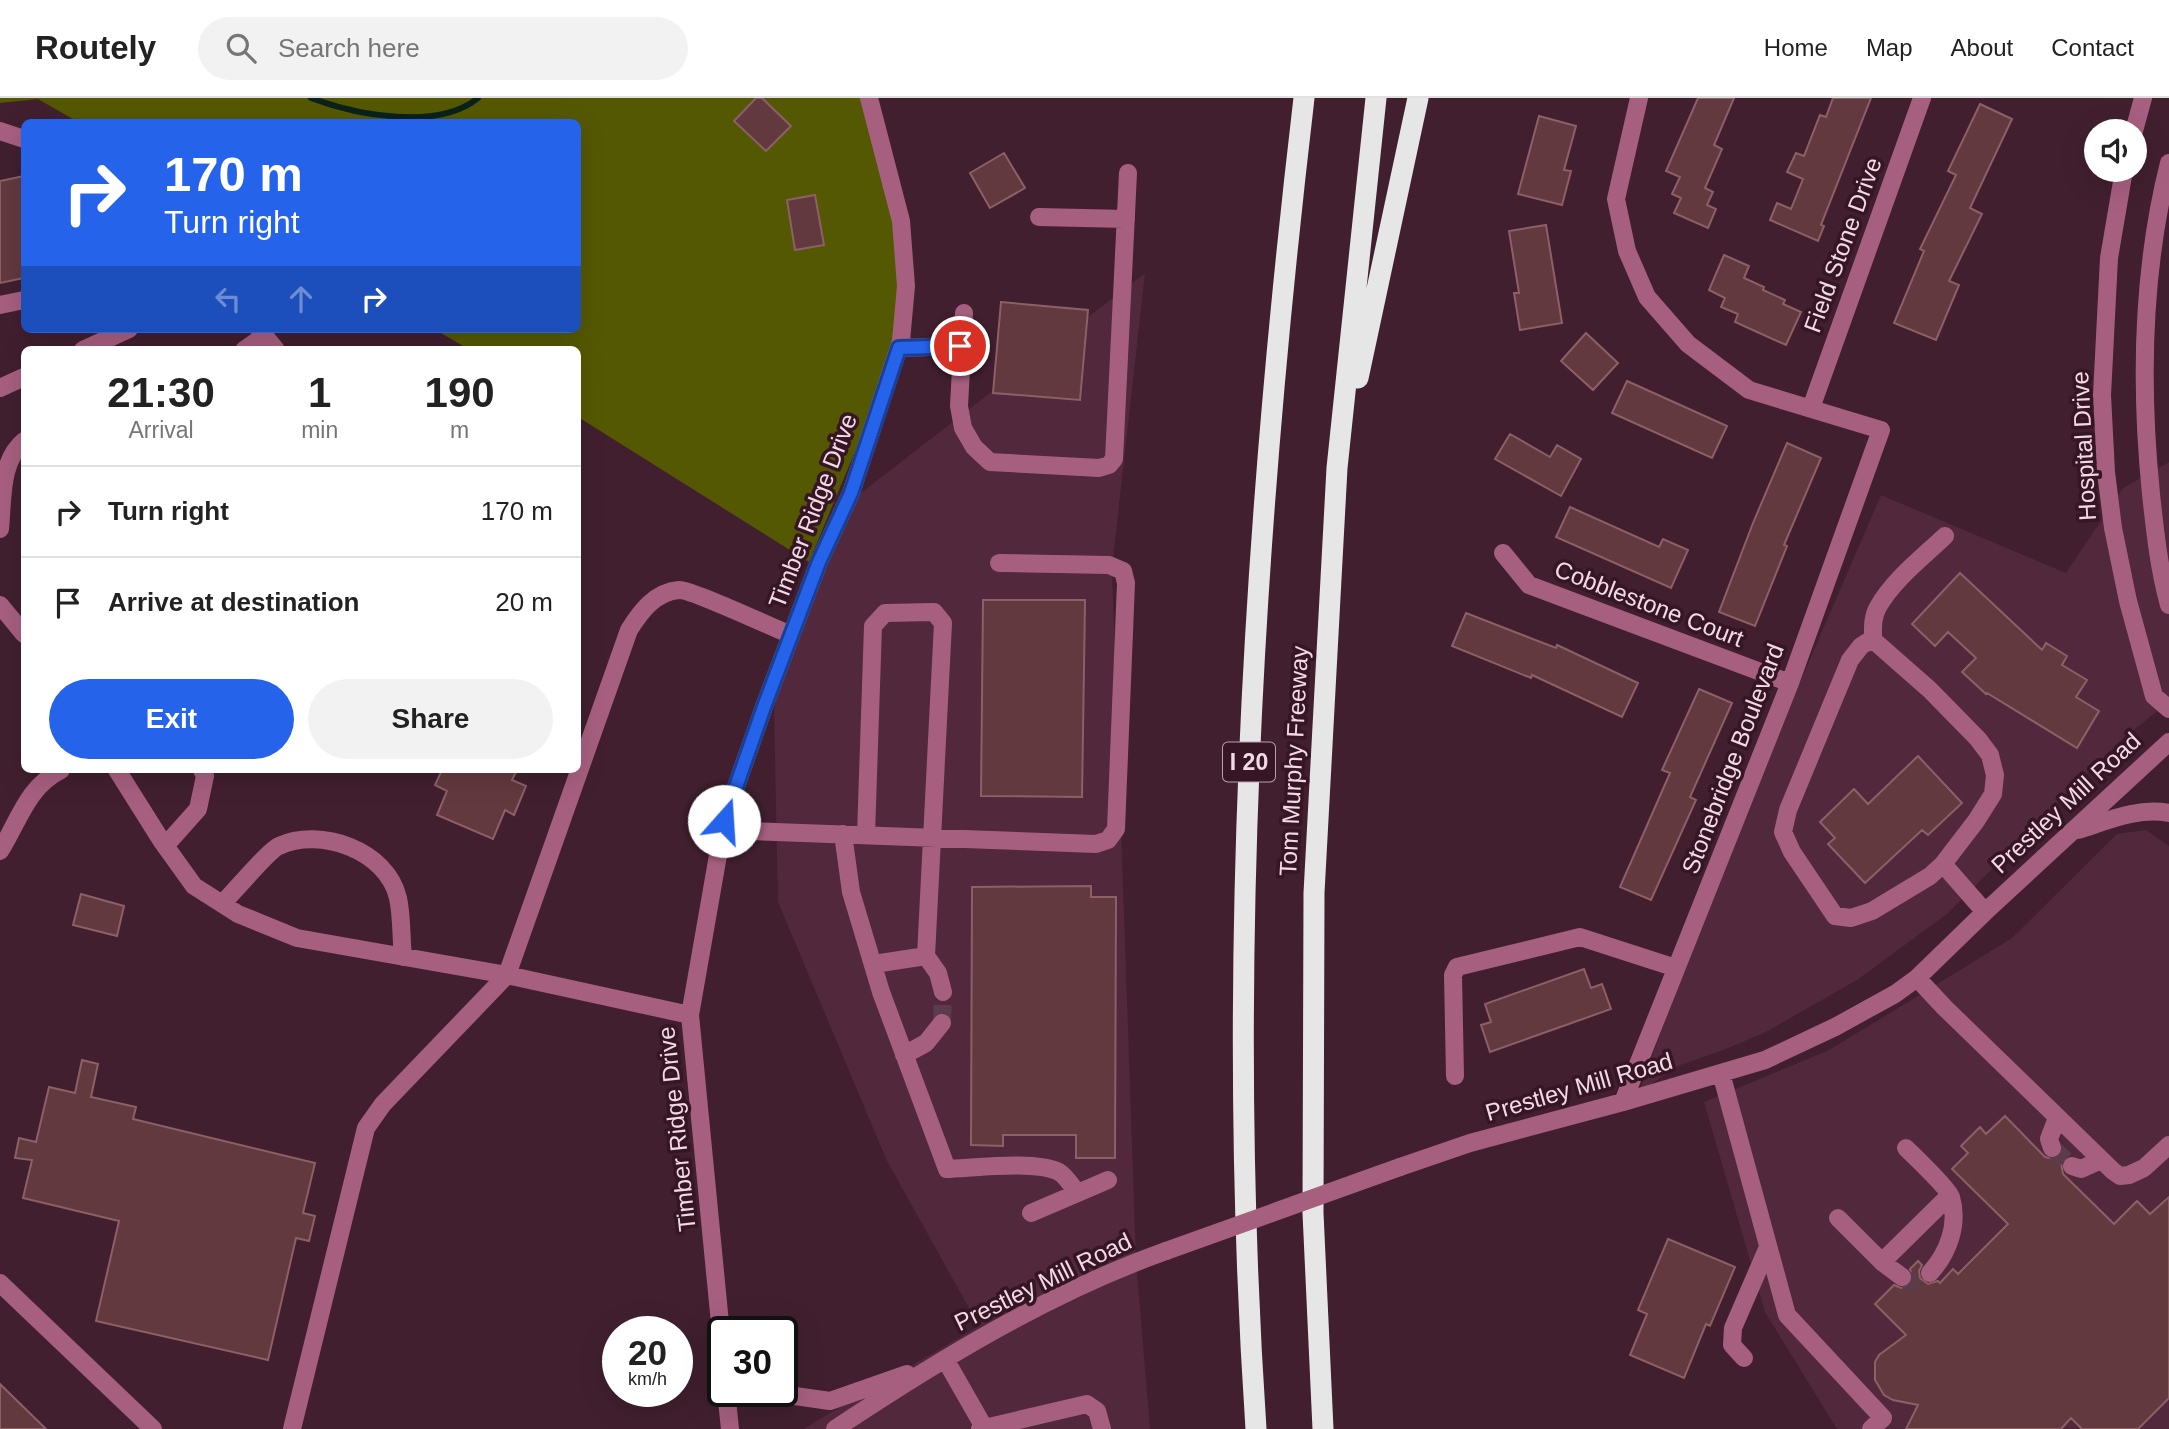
<!DOCTYPE html>
<html lang="en">
<head>
<meta charset="utf-8">
<style>
	body { margin:0; font-family:Arial,sans-serif; background:#f2f2f2; color:#222; height:100vh; display:flex; flex-direction:column; font-size:26px; white-space:nowrap }
	* { box-sizing:border-box; margin:0 }
	p { font-size:23px; color:#767676 }
	.icon { flex:none; width:38px; height:38px; fill:none; stroke:currentColor; stroke-width:2; stroke-linecap:round; stroke-linejoin:round }
	.map { position:relative; flex:1; overflow:hidden }
	.details { position:absolute; left:21px; top:248px; width:560px; height:427px; display:flex; flex-direction:column; background:#fff; border-radius:10px; box-shadow:0 7px 28px #0002 }
	.details>* { flex:none }
	.top-card { position:absolute; left:21px; top:21px; width:560px; height:214px; border-radius:10px; box-shadow:0 7px 28px #0002; background:#2563eb; color:#fff; overflow:hidden }
	.fabs { position:absolute; left:2084px; top:21px; display:grid; gap:14px }
	.fabs a { display:grid; place-items:center; width:63px; height:63px; border-radius:50%; background:#fff; box-shadow:0 7px 28px #0002; font-size:35px }
	.speed { position:absolute; left:602px; top:1218px; display:flex; gap:14px; font-size:35px; font-weight:700; text-align:center }
	.speed>* { display:grid; place-content:center; width:91px; height:91px; border-radius:50%; background:#fff; box-shadow:0 7px 28px #0002; line-height:1 }
	.speed small { font-size:18px; font-weight:400 }
	.speed .limit { border:4px solid #111; border-radius:10px; background:#fff; color:#111 }
	.pin { position:absolute; display:grid; place-items:center; width:60px; height:60px; color:#fff; margin:-30px; border:4px solid #fff; border-radius:50%; box-shadow:0 2px 7px #0007 }
	.me { position:absolute; width:77px; margin:-38px; rotate:19deg; stroke-linejoin:round; filter:drop-shadow(0 0 5px #0008) }
	.turn { display:flex; align-items:center; gap:24px; height:147px; padding:0 28px; font-size:32px }
	.turn .icon { width:91px; height:91px; stroke-width:2.5 }
	.turn b { display:block; font-size:49px; line-height:60px }
	.lanes { display:flex; align-items:center; height:66px; padding:0 28px; background:#0003; justify-content:center; gap:35px; direction:ltr }
	.lanes .off { opacity:.35 }
	.eta { display:flex; justify-content:space-evenly; align-items:center; height:119px; text-align:center }
	.eta b { font-size:42px; font-weight:700; line-height:49px }
	.primary-button { display:flex; gap:14px; margin-top:auto; padding:14px 28px }
	.primary-button a { flex:1; height:80px; border-radius:42px; background:#2563eb; color:#fff; font-size:28px; font-weight:700; line-height:80px; text-align:center }
	.primary-button a+a { background:#f2f2f2; color:#222 }
	ul { padding:0; list-style:none }
	li { display:flex; align-items:center; gap:21px; height:91px; padding:0 28px; border-top:2px solid #e0e0e0 }
	li div { flex:1 }
	li b { display:block; font-size:26px }
	li em { font-style:normal }
	header { display:flex; align-items:center; gap:42px; box-sizing:border-box; height:98px; padding:0 35px; background:#fff; border-bottom:2px solid #e0e0e0 }
	header strong { font-size:33px }
	nav { display:flex; gap:38px; margin-inline-start:auto; font-size:24px }
	.search { width:490px; height:63px; background:#f2f2f2; display:flex; align-items:center; gap:18px; box-sizing:border-box; padding:0 24px; border-radius:38px; color:#767676; font-size:26px }
	.map>svg:first-child { display:block }
	.built { fill:#51283c }
	.green { fill:#555803 }
	.lines { fill:none; stroke-linecap:round; stroke-linejoin:round }
	.stream { stroke:#0a221b; stroke-width:6 }
	.building { fill:#62393f; stroke:#8c6065; stroke-width:2 }
	.minor-tunnel { stroke:#5c3b4a; stroke-width:18; stroke-dasharray:18 9; stroke-linecap:butt }
	.minor { stroke:#a75f80; stroke-width:18 }
	.highway { stroke:#e6e6e6; stroke-width:21 }
	.minor-bridge { stroke:#a75f80; stroke-width:18 }
	.route-casing { stroke:#184099; stroke-width:18 }
	.route { stroke:#2563eb; stroke-width:12 }
	.labels { text-anchor:middle; stroke-width:7; stroke-linejoin:round; paint-order:stroke }
	.shield { fill:#361525; stroke:#ba9fab; stroke-width:2 }
	.shield-label { font-size:23px; font-weight:bold; fill:#f2dae4 }
	.street-label { font-size:24px; fill:#f2dae4; stroke:#361525 }
</style>
</head>
<body>
<header>
<strong>Routely</strong>
<div class="search"><svg class="icon" aria-label="search" viewBox="0 0 24 24"><circle cx="10" cy="10" r="6"/><path d="M15 15l6 6"/></svg>Search here</div>
<nav><a>Home</a><a>Map</a><a>About</a><a>Contact</a></nav>
</header>
<div class="map">
<svg width="2169" height="1331" viewBox="0 0 2169 1331">
	<rect width="100%" height="100%" fill="#411f2f"/>
	<path class="built" d="M1145,175L1112,470L1136,1162L1150,1331H803L979,1228L887,1063L778,804L774,612L809,464L835,415Z
		M2169,364V604L2120,643L1947,816L1857,882L1764,935L1726,951L1678,968L1639,994L1679,885L1791,605L1881,397L2066,475L2123,390Z
		M2146,732L2169,748V1331H1837L1765,1214L1704,1004L1829,952L1908,904L2012,840L2117,736Z"/>
	<path class="green" d="M0,0H869L901,123V243L809,464L578,319V252H470L434,231H578V24H78L38,1L0,5Z"/>
	<g class="lines">
		<path class="stream" d="M311,0C356,17 438,33 478,0"/>
	</g>
	<path class="building" d="M756,0H762L791,28L766,53L734,23Z
		M1698,0H1734L1714,47L1722,51L1705,90L1713,94L1707,107L1716,111L1708,130L1674,115L1681,100L1672,96L1680,79L1666,73Z
		M1833,0H1871L1821,127L1824,128L1818,143L1770,122L1777,105L1791,111L1803,81L1787,74L1796,55L1804,58L1820,17L1826,19Z
		M1980,6L2012,21L1970,110L1982,116L1949,183L1959,187L1936,242L1894,225L1924,153L1920,151L1956,77L1948,73Z
		M1539,18L1576,28L1564,72L1571,73L1562,107L1518,96Z
		M1004,55L1025,90L990,110L970,75Z
		M24,78V180L0,185V83Z
		M815,97L824,147L795,152L787,102Z
		M1546,127L1562,225L1520,232L1514,195H1519L1509,133Z
		M1724,157L1749,168L1744,180L1764,189L1763,192L1785,202L1783,206L1801,214L1786,247L1735,224L1738,216L1721,209L1725,200L1709,192Z
		M1001,204L1088,212L1080,302L993,295Z
		M1586,235L1618,265L1593,292L1561,263Z
		M1627,283L1727,328L1712,360L1612,315Z
		M1510,336L1550,359L1557,347L1581,361L1561,398L1495,361Z
		M1787,345L1821,360L1784,447L1787,448L1755,528L1719,514L1753,425Z
		M1570,409L1659,449L1663,441L1688,452L1671,490L1556,439Z
		M1960,475L2042,552L2046,545L2067,558L2062,567L2087,582L2076,599L2099,613L2077,650L1987,595L1986,596L1962,574L1976,560L1948,534L1935,548L1912,526Z
		M983,502H1085L1082,699L981,698Z
		M1466,515L1556,550L1557,547L1638,585L1622,619L1532,577L1531,580L1452,548Z
		M1699,591L1732,605L1690,699L1696,702L1651,802L1620,789L1670,675L1662,672Z
		M1918,658L1962,705L1928,737L1922,732L1865,785L1828,746L1835,740L1820,724L1854,691L1868,706Z
		M442,672H517L512,682L526,688L514,717L505,712L493,741L437,717L447,693L435,687Z
		M1091,788V799H1116L1115,1060H1076V1037H1003V1048L971,1047L972,789Z
		M81,796L124,808L117,838L73,827Z
		M1584,871L1591,890L1602,886L1611,911L1490,954L1481,927L1491,924L1485,906Z
		M82,962L98,966L91,999L136,1009L133,1021L315,1065L303,1115L315,1118L309,1143L296,1140L268,1262L96,1223L119,1123L23,1100L32,1062L15,1060L19,1040L36,1044L49,989L75,995Z
		M2005,1018L2045,1059L2055,1061L2062,1054L2067,1058L2061,1065L2063,1076L2114,1126L2137,1103L2150,1116L2169,1099V1300L2138,1331H2082L2071,1320L2061,1331H1906L1918,1307L1893,1302L1884,1297L1875,1282V1264L1879,1257L1906,1237L1875,1206L1894,1187L1901,1190L1911,1186L1913,1180L1910,1171L1918,1163L1922,1167L1919,1173L1920,1180L1928,1186L1938,1183L1940,1185L1953,1171L1958,1176L2008,1126L1952,1071L1968,1055L1961,1048L1980,1029L1986,1036Z
		M1668,1141L1735,1169L1710,1228L1706,1226L1684,1280L1630,1257L1647,1216L1638,1212Z
		M0,1286L46,1331H0Z"/>
	<g class="lines">
		<path class="minor-tunnel" d="M942,925L943,894
			M2052,1050L2072,1068
			M1902,1179C1913,1187 1920,1182 1930,1175"/>
		<path class="minor" d="M0,33L24,41
			M2134,33L2143,0
			M2169,65C2142,172 2140,287 2151,396C2155,433 2159,471 2169,507
			M2124,72L2109,160L2102,297L2106,374L2113,430L2128,503L2154,598L2169,611
			M1039,119L1126,121
			M0,207L24,202
			M964,215L959,308L963,330L974,349L990,364L1099,370L1109,367L1114,361L1128,75
			M259,231L276,252
			M899,250L960,248
			M83,252L129,231
			M244,252L264,238
			M0,290L24,279
			M1811,310L1922,0
			M0,431C3,401 0,363 24,343
			M1503,455L1529,487L1790,585
			M0,507L24,536
			M1872,541L1930,592L1978,641L1990,657L1995,677L1993,696L1976,723L1943,766L1930,778L1872,813L1851,820L1835,818L1792,754L1783,734L1788,712L1850,562L1861,548Z
			M1873,541C1873,530 1872,520 1878,509C1893,482 1923,459 1945,438
			M117,672L161,742L194,788L238,816L297,840L507,877L690,917
			M723,732L1096,746L1108,742L1116,731L1126,485L1123,473L1109,467L999,465
			M2078,732C2107,723 2138,709 2169,715
			M843,736L851,794L881,894L947,1071C974,1070 1036,1062 1059,1074C1066,1078 1072,1088 1077,1095
			M866,737L873,528L885,515L934,514L943,525L926,858L874,866
			M165,748L198,711L205,678L202,672
			M0,753C19,723 27,689 61,672
			M1943,766L1985,814
			M222,806C233,795 269,752 279,748C320,729 387,752 398,800C402,818 401,840 403,859
			M926,858L938,875L943,894
			M1917,880L1944,909L2113,1073L2120,1078L2129,1077L2144,1070L2169,1047
			M904,957L926,945L942,925
			M1721,975L1787,1217L1883,1320L1871,1331
			M1455,978L1453,877L1457,869L1580,839L1676,870
			M1623,1004L1790,585L1881,332L1749,292L1688,246L1647,199L1627,153L1616,101L1639,0
			M1906,1050C1915,1059 1948,1090 1951,1099C1959,1127 1948,1155 1930,1175
			M2052,1050L2049,1041L2057,1020
			M2072,1068L2081,1071L2101,1062
			M1400,1069L1470,1045L1623,1004L1765,962L1835,929L1895,896L1917,880L1985,814L2169,644
			M1031,1115L1108,1082
			M1838,1120L1882,1164L1950,1097
			M1882,1164L1902,1179
			M0,1185L153,1331
			M723,1256L690,917L724,723L765,606L819,464L851,395L901,243L906,188L901,123L869,0
			M1744,1260L1732,1247L1733,1230L1768,1149
			M945,1261L985,1331
			M726,1293L730,1331
			M777,1293L781,1296L830,1303L907,1276
			M292,1331L366,1030L383,1006L507,877L629,532C641,513 655,494 679,492C690,491 774,530 791,537
			M835,1331C939,1262 1048,1195 1166,1153
			M980,1331L1087,1306L1097,1313L1102,1331"/>
		<path class="highway" d="M1358,280L1418,0
			M1256,1331C1226,887 1252,441 1304,0
			M1323,1331L1313,1115L1314,795L1337,370L1376,0"/>
		<path class="minor-bridge" d="M1166,1153L1400,1069"/>
	</g>
	<g class="lines">
		<g class="route-casing">
			<path id="route" d="M724,723L765,606L819,464L851,395L899,250L960,248"/>
		</g>
		<use href="#route" class="route"/>
	</g>
	<g class="labels">
		<rect class="shield" x="1223" y="644.5" width="52" height="39" rx="5"/>
		<g class="shield-label">
			<text x="1249" y="672">I 20</text>
		</g>
		<g class="street-label">
			<text transform="translate(1843 147) rotate(-70)" y="8">Field Stone Drive</text>
			<text transform="translate(2084 348) rotate(-93)" y="8">Hospital Drive</text>
			<text transform="translate(813 413) rotate(-69)" y="8">Timber Ridge Drive</text>
			<text transform="translate(1649 506) rotate(21)" y="8">Cobblestone Court</text>
			<text transform="translate(1733 661) rotate(-69)" y="8">Stonebridge Boulevard</text>
			<text transform="translate(1294 663) rotate(-87)" y="8">Tom Murphy Freeway</text>
			<text transform="translate(2066 705) rotate(-43)" y="8">Prestley Mill Road</text>
			<text transform="translate(1579 989) rotate(-16)" y="8">Prestley Mill Road</text>
			<text transform="translate(677 1031) rotate(-96)" y="8">Timber Ridge Drive</text>
			<text transform="translate(1043 1184) rotate(-26)" y="8">Prestley Mill Road</text>
		</g>
	</g>
</svg>
<div class="fabs">
<a><svg class="icon" aria-label="sound" viewBox="0 0 24 24"><path d="M4 9h4l5-4v14l-5-4H4zM17 9q2 3 0 6"/></svg></a>
</div>
<div class="speed"><div>20<small>km/h</small></div><div class="limit">30</div></div>
<div class="pin" style="left:960px;top:248px;background:#d93025"><svg class="icon" aria-label="arrive" viewBox="0 0 24 24"><path d="M6 21V4h12l-3 4 3 4H6"/></svg></div>
<svg class="me" style="left:724px;top:723px" viewBox="-20 -20 40 40"><circle r="19" fill="#fff"/><path d="M0-13L10 11 0 6-10 11z" fill="#2563eb"/></svg>
<div class="top-card">
<div class="turn"><svg class="icon" aria-label="right" viewBox="0 0 24 24"><path d="M7 20v-9h11M14 6l5 5-5 5"/></svg><div><b>170 m</b>Turn right</div></div>
<div class="lanes"><svg class="icon off" aria-label="left" viewBox="0 0 24 24"><path d="M17 20v-9H6M10 6l-5 5 5 5"/></svg><svg class="icon off" aria-label="ahead" viewBox="0 0 24 24"><path d="M12 20V5M6 11l6-6 6 6"/></svg><svg class="icon" aria-label="right" viewBox="0 0 24 24"><path d="M7 20v-9h11M14 6l5 5-5 5"/></svg></div>
</div>
<section class="details">
<div class="eta">
<div><b>21:30</b><p>Arrival</p></div>
<div><b>1</b><p>min</p></div>
<div><b>190</b><p>m</p></div>
</div>
<ul>
<li><svg class="icon" aria-label="right" viewBox="0 0 24 24"><path d="M7 20v-9h11M14 6l5 5-5 5"/></svg><div><b>Turn right</b></div><em>170 m</em></li>
<li><svg class="icon" aria-label="arrive" viewBox="0 0 24 24"><path d="M6 21V4h12l-3 4 3 4H6"/></svg><div><b>Arrive at destination</b></div><em>20 m</em></li>
</ul>
<div class="primary-button"><a>Exit</a><a>Share</a></div>
</section>
</div>
</body>
</html>
